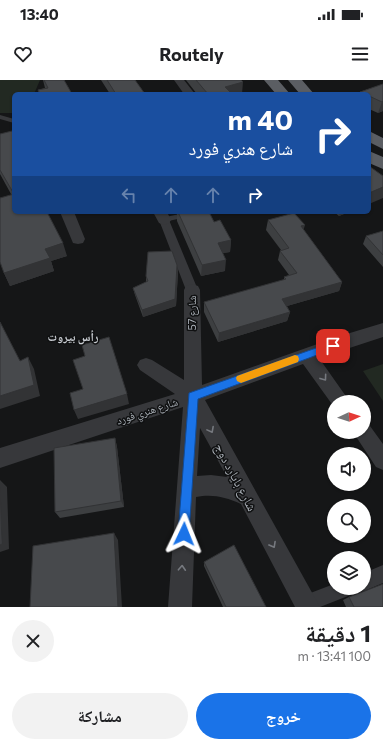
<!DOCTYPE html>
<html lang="ar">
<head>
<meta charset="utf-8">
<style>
	body { margin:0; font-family:Commissioner,"Noto Naskh Arabic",sans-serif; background:#f2f2f2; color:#202124; direction:rtl; height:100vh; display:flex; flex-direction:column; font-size:15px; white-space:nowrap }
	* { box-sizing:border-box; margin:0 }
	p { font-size:13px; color:#757577 }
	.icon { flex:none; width:22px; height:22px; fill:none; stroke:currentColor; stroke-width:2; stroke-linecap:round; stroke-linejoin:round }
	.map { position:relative; height:527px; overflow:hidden; direction:ltr }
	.sheet { display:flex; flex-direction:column; background:#fff; flex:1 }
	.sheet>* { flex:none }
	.guide { position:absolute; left:12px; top:12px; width:359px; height:122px; border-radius:6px; box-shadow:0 1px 3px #0004; direction:rtl; background:#1a4fa0; color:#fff; overflow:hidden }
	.needle { width:26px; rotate:86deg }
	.buttons { position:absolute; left:327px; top:315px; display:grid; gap:8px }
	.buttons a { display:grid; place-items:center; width:44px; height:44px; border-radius:50%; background:#fff; box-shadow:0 1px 3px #0004; font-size:20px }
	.pin { position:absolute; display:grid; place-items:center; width:34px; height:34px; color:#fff; margin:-17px; border-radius:8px; box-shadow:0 2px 6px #0006 }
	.me { position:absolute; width:44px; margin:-22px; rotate:2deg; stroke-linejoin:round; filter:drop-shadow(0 0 3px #0008) }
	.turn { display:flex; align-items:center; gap:14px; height:84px; padding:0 12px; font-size:18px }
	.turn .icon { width:52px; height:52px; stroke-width:2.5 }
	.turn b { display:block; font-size:28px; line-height:34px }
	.lanes { display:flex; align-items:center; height:38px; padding:0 12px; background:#0003; justify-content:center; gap:20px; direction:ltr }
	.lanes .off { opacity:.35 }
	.round { display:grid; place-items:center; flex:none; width:42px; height:42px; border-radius:21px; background:#f2f2f2 }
	.overview { display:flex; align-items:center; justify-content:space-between; height:68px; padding:0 12px }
	h1 { font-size:24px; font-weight:700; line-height:30px }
	.cta { display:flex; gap:8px; margin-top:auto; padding:8px 12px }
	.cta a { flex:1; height:46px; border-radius:24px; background:#1a73e8; color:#fff; font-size:16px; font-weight:700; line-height:46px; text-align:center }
	.cta a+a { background:#f2f2f2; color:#202124 }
	.status { display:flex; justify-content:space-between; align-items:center; height:28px; padding:0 20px; background:#fff; direction:ltr }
	.status svg { height:11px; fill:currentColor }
	header { display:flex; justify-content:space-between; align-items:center; height:52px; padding:0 12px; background:#fff; font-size:18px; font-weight:700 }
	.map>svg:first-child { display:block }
	.green { fill:#222922 }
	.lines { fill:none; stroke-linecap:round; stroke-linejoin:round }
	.service { fill:#37383b; fill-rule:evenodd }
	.pedestrian { fill:#37383b; fill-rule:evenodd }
	.minor { fill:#37383b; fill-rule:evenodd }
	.trunk { fill:#5b5e63; fill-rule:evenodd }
	.wall { fill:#3d3f41 }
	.shaded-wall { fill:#323335 }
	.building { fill:#47494c; stroke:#323335 }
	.oneway { stroke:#76797f }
	.route { fill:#1a73e8; stroke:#114b97 }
	.slow { fill:#f59e0b }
	.labels { text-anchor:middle; stroke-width:3; stroke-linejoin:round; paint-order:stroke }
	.street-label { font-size:11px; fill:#a9afb6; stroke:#101112 }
	.neighbourhood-label { font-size:12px; font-weight:bold; fill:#c9cdd2; stroke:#101112 }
	.near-street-label { font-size:13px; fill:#a9afb6; stroke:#101112 }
</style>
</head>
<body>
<div class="status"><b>13:40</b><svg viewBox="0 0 49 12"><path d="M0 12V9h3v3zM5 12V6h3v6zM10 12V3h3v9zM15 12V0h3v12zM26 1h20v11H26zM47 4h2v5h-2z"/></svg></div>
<header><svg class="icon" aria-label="menu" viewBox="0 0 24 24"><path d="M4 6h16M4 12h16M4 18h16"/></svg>Routely<svg class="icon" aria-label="heart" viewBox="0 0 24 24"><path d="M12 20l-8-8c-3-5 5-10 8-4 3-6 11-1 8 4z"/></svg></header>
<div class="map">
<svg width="383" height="527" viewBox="0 0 383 527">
	<rect width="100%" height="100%" fill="#151617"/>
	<path class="green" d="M0,0H40L34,14H14V33H0Z
		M383,284V321L363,291Z"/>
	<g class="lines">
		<path class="service" d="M0,35L14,39V43L0,39Z
			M189,132H204L200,134L164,142L160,140L161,138Z"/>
		<path class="pedestrian" d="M164,136L168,137L169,140L198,210L196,213L192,215L188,213L186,210L159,140L160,137Z
			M383,485V503L364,511L358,508H364V493Z
			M334,504V508H356L353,514L320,527H299L297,523L300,517Z"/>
		<path class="minor" d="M174,0H184L195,14H184Z
			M60,132H74L85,159L83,163L78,164L73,163Z
			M153,132H167L171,140L169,143L164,145L159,143Z
			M192,204L198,206L200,210L202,305L340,256L383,243V257L319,278L350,322H334V327L303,284L205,320L320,527H295L241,424C225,417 213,414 196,417L192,527H168L183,327L0,388V368L175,314L140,290L137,285L140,280L146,278L152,280L184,300V210L186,206ZM200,348L227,397L211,395L197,396Z
			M364,343L370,346L383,364V390L376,387L353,352H364Z"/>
		<path class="trunk" d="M264,0H278L290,14H276Z
			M288,0H302L314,14H300Z
			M369,51L383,58V69L369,62Z
			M369,71L383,77V89L369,83Z"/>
	</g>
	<path class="wall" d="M43,0H64L72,14H39L38,10L45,8Z
		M101,0H135L145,14H110Z
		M186,0H241L242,14H197Z
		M383,4V31L378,33L369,29V14H360V12Z
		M12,51L14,132L67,176L51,181L54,191L10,206L4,193L11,114L0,94V54Z
		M174,132H209L214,142L231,160L230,172L223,173L225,191L201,196L177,141V133L174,134Z
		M334,132H349L339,136Z
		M268,140L303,149L342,202L339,211L287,226L290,232L287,241L218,262L204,232V222L284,200V197L289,195L278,180L280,171L281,170L266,150Z
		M383,151V187L363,164L366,156Z
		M177,185L178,192L176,226L143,237L135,215L133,208L146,202V196Z
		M115,358L117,367L124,427L60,438L55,432Z
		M204,482L266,527H223L204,486Z
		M349,517L383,527H346L343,520Z"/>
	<path class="shaded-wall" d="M243,2L242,14H225V7Z
		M383,21V31L378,33L382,22Z
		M383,107V118L369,124V113Z
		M340,132H349L339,136Z
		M305,145L302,155L301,146Z
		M231,160L230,172L217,174L218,163Z
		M63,163L67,176L51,181L54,191L10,206L4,193L45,169Z
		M226,180L225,191L201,196L202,185Z
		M177,185L178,192L176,226L143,237L142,230Z
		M342,202L339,211L280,228L282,219Z
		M290,232L287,241L218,262L219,253Z
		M28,277L34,289L40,316L0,329V316Z
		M127,314L129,324L78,339L74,330Z
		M115,358L117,367L124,427L121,421Z
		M0,400L7,407L9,469L0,472Z
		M114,453L118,460L122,527H118Z"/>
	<path class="building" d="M44,0H64L72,14H40L38,10L48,8Z
		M107,0H135L145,14H116Z
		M196,0H241L243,2L225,7L232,14H208Z
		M383,4V21L382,22L369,16V14H364L360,12Z
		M12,51L14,54V132H47L63,163L45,169L50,178L4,193L0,182V118L14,114L0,90V54Z
		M369,86L383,96V107L369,113Z
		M178,132H209L214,142L220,140L231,160L218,163L226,180L202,185Z
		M294,133L305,145L301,146L342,202L282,219L290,232L219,253L204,222L286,199L284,197L297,193L280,171L289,168L268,140Z
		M383,151V175L366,156Z
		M172,171L177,185L175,219L142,230L133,208L148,201L146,196L148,172Z
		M0,242L20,281L28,277L34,305L0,316Z
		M109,257L127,314L74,330L70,313L83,309L73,280L85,276L82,265Z
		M115,358L121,421L55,432L54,368Z
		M0,407L2,464L0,465Z
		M114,453L118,527H30L33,466Z
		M234,465L266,527H226L204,482Z
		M383,504V527H354L349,517Z"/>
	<defs><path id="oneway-chevron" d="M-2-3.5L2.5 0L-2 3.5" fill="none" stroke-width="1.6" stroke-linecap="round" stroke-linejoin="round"/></defs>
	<g class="oneway">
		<use href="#oneway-chevron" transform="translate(324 298) rotate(54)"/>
		<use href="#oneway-chevron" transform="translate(211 350) rotate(62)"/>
		<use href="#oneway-chevron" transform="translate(273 465) rotate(61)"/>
		<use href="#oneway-chevron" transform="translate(182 488) rotate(-87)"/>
	</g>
	<path class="route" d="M333,262L336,263L337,266L336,268L198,319L189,454L188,458L184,459L179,458L178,454L189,313Z"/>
	<path class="slow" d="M295,275L298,276L299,279L298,282L241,303L237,301L236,298L237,296Z"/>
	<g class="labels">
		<g class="street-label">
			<text transform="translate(192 233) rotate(-90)" y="4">شارع 57</text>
			<text transform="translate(147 331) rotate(-18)" y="4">شارع هنري فورد</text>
		</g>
		<g class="neighbourhood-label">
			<text x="73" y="261">رأس بيروت</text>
		</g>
		<g class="near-street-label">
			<text transform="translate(236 397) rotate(62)" y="5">شارع بايارد دوج</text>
		</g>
	</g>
</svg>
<div class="buttons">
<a><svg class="needle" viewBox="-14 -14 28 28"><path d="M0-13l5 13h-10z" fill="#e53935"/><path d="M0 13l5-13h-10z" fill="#757577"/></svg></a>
<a><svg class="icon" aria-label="sound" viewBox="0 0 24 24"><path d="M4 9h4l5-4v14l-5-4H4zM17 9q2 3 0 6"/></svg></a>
<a><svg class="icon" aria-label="search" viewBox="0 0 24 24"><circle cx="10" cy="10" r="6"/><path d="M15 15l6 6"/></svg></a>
<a><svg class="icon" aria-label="layers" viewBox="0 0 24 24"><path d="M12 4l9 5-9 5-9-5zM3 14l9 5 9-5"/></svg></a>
</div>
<div class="pin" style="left:333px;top:266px;background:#d93025"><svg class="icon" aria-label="arrive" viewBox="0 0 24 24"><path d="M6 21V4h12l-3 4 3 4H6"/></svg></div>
<svg class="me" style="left:184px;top:454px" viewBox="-20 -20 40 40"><path d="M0-17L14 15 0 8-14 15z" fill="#1a73e8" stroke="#fff" stroke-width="4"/></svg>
<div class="guide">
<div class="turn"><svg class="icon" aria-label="right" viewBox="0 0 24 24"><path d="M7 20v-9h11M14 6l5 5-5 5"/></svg><div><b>40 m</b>شارع هنري فورد</div></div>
<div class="lanes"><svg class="icon off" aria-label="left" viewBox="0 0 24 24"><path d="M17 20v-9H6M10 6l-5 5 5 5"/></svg><svg class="icon off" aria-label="ahead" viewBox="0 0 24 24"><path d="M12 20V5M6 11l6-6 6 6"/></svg><svg class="icon off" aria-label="ahead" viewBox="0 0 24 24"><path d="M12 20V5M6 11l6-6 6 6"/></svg><svg class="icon" aria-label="right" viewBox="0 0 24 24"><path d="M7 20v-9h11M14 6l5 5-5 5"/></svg></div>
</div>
</div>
<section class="sheet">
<div class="overview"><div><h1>1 دقيقة</h1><p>100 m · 13:41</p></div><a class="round"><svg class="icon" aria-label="close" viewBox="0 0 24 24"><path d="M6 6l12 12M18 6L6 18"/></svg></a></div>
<div class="cta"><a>خروج</a><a>مشاركة</a></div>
</section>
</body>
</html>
